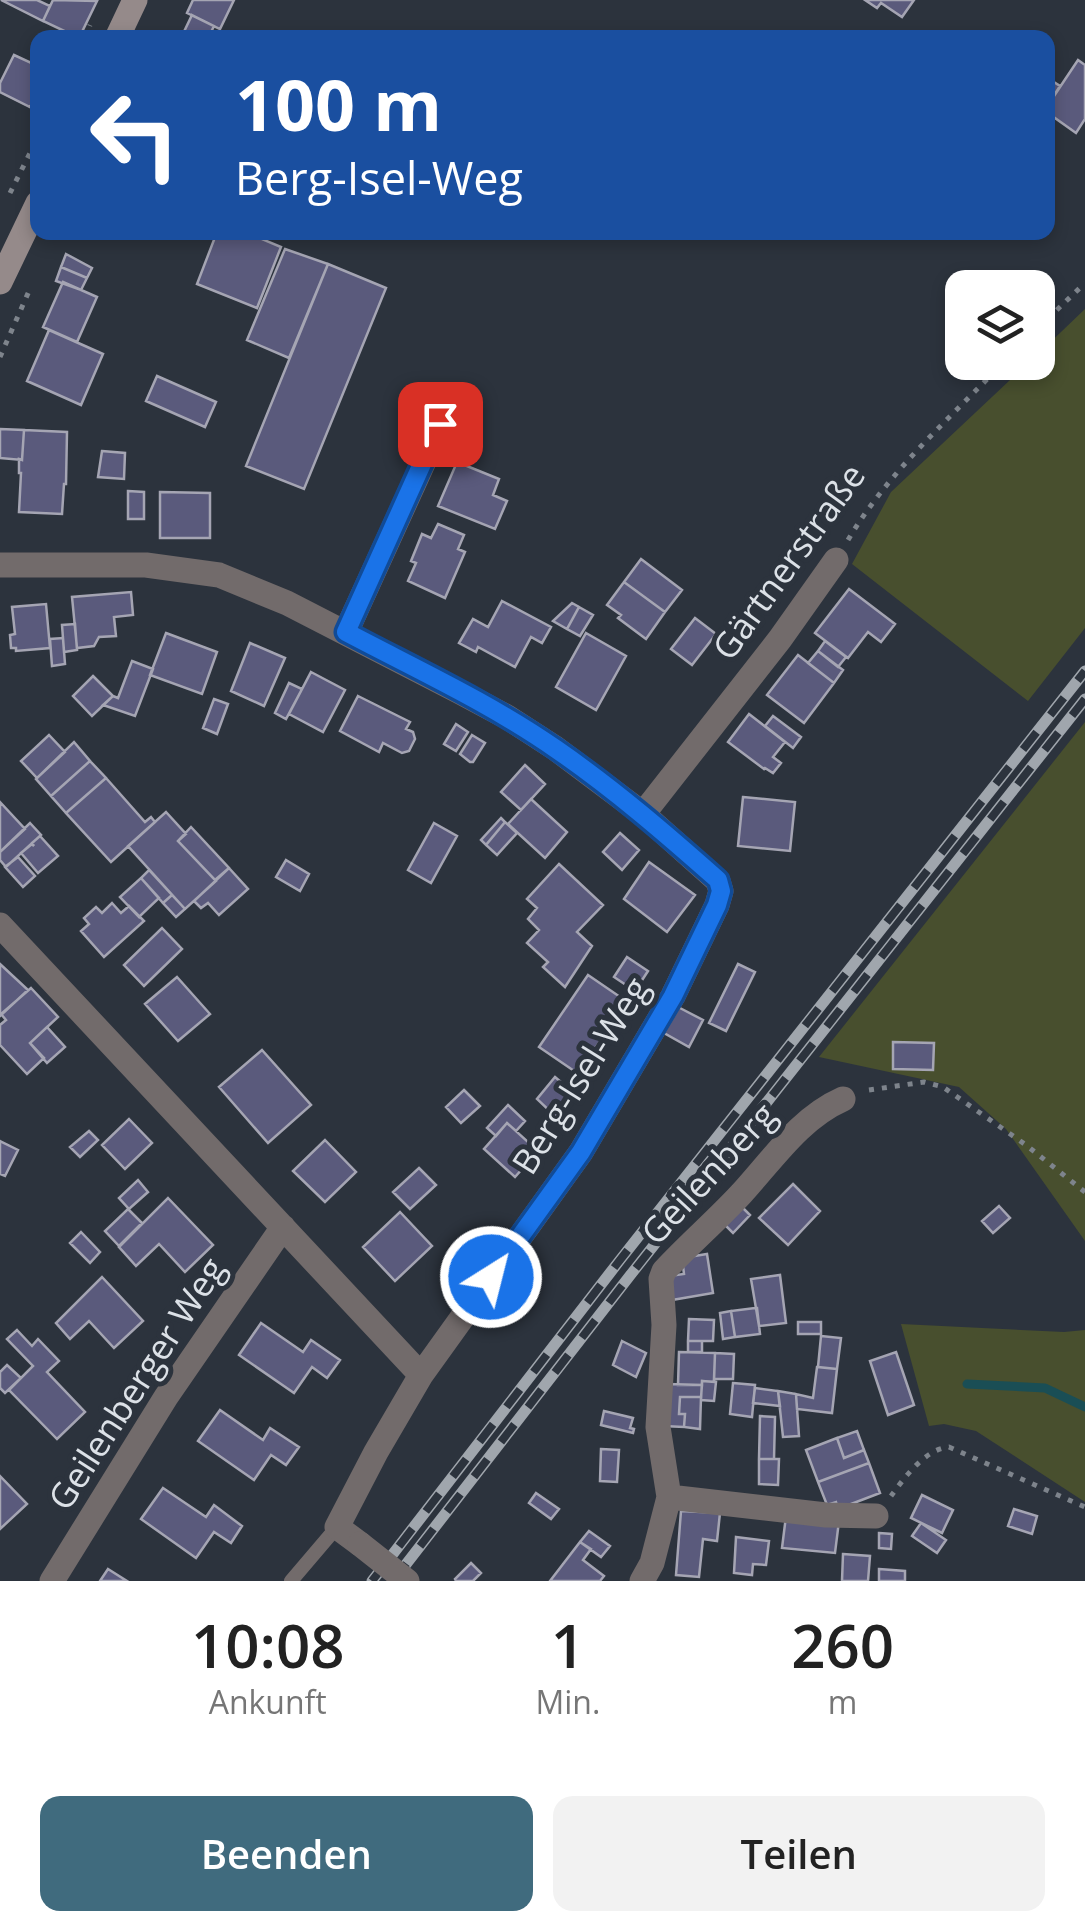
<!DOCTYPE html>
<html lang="de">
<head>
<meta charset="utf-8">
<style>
	body { margin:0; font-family:"Open Sans",sans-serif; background:#f2f2f2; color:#222; height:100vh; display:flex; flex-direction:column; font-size:38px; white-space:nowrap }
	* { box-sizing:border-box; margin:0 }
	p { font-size:32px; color:#767676 }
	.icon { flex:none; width:55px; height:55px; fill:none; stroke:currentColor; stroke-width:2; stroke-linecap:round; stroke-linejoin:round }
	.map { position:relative; height:1581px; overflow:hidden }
	.panel { display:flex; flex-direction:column; background:#fff; flex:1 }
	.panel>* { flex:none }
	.hud { position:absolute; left:30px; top:30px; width:1025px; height:210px; border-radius:20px; box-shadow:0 5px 15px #0003; background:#1a4fa0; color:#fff; overflow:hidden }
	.controls { position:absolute; left:945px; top:270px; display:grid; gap:20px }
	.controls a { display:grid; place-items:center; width:110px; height:110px; border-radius:20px; background:#fff; box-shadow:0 5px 15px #0003; font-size:50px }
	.pin { position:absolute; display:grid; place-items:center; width:85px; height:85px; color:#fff; margin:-42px; border-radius:20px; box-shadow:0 5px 15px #0006 }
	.me { position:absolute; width:110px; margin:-55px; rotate:36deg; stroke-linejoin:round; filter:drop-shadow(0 0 8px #0008) }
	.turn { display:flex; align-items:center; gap:35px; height:210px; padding:0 40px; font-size:45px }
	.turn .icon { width:130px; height:130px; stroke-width:2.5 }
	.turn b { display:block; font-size:70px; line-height:85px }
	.eta { display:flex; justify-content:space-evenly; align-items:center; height:170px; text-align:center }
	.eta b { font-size:60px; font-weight:600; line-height:70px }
	.action { display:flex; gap:20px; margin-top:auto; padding:20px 40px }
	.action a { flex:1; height:115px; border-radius:20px; background:#406b7e; color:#fff; font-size:40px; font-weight:600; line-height:115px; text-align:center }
	.action a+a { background:#f2f2f2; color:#222 }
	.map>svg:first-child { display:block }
	.green { fill:#484f2e }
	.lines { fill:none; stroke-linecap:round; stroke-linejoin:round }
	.stream { stroke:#1a4e55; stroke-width:9 }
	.building { fill:#5a5a7c; stroke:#a5a5b3; stroke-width:2.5 }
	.path { stroke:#7e848c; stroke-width:5; stroke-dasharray:5 8; stroke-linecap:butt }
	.service { stroke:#726b6b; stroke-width:14 }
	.minor { stroke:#726b6b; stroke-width:25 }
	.secondary { stroke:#958a8a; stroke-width:25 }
	.rail-casing { stroke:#a0a6ad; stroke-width:11 }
	.rail { stroke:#2c333d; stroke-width:8; stroke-dasharray:22; stroke-linecap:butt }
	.minor-bridge { stroke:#726b6b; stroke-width:25 }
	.route-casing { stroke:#114b97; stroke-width:25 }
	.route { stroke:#1a73e8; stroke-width:18 }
	.labels { text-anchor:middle; stroke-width:10; stroke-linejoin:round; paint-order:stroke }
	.street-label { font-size:35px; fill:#dce1e7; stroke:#2c333d }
</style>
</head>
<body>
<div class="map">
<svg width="1085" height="1581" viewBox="0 0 1085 1581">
	<rect width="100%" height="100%" fill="#2c333d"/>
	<path class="green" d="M1085,309V628L1028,701L852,564L891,492L1028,363L1038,362V354Z
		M1085,722V1241L1006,1129L959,1087L819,1057Z
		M901,1324L1064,1332L1085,1330V1502L976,1431L944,1424L929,1426Z"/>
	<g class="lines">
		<path class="stream" d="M967,1384L1045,1388L1085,1407"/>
	</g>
	<path class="building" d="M1,0H37L50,6L43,21Z
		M53,0L97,1L79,38L43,21Z
		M193,0H234L220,29L187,13Z
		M865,0H914L902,17L881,3L877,8Z
		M192,15L214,26L208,38H181Z
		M14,55L38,66V92L30,107L0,92V83Z
		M1078,60L1085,65V119L1076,133L1048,113V105Z
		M1049,79L1060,86L1048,105V81Z
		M217,232H245L281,247L257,308L197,284Z
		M285,249L328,264L289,358L247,340Z
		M66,254L92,268L87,278L61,267Z
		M328,264L386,288L304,489L246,466Z
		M61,267L87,278L81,290L56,281Z
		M63,282L97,297L77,342L43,327Z
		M49,330L103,354L81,405L27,381Z
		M157,376L216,402L205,427L146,401Z
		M461,415L475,420L464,448L450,442Z
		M0,429L24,430L22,460L0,458Z
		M24,430L67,432L66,484H64L62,514L19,512L21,473H19V459L22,460Z
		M102,451L125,453L124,479L98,477Z
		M457,462L499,479L493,495L507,501L495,529L438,506Z
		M128,491L144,492V519H128Z
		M160,492L210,493V538H160Z
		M438,524L464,535L458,549L465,552L445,598L408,581L416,563L411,561L422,534L431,538Z
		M641,559L682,590L665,612L624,582Z
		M624,582L665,612L646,639L618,618L621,615L607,605Z
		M849,589L895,624L881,642L868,632L848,658L815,633Z
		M131,592L133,615L114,617L116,636L99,637L94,646L77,648L72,597Z
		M502,601L551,627L542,643L531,637L515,667L478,647L476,652L459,643L473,619L488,627Z
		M572,603L579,607L567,629L553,621Z
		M46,604L50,648L16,651V648H11L10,635L15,634L12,607Z
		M579,607L593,615L580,636L567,629Z
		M695,618L716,634L692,665L671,649Z
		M75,624L77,650L64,652L62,625Z
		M166,633L217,652L202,694L150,675Z
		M586,633L626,656L596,710L556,687Z
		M63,638L65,664L52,666L50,639Z
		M825,641L846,657L838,667L818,651Z
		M250,643L285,658L264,706L231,691Z
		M818,651L843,670L834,683L808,663Z
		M798,655L834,683L804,723L767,695Z
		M132,661L153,669L135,716L103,705L113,696L118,698Z
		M311,672L345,690L323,732L289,714Z
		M93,676L113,696L92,716L73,696Z
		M289,683L302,689L286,719L275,713Z
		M358,696L410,722L406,729L413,732L415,739L409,751L402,753L383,743L379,752L340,731Z
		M214,699L228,704L217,734L203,728Z
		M749,714L785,742L773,757L781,763L773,773L765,768L764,769L728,742Z
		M773,716L801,737L793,748L765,726Z
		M456,724L468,732L456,751L444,744Z
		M49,735L65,752L37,778L21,761Z
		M472,735L485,743L473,762H470L460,754Z
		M74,742L90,761L51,796L36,779Z
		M90,761L106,778L66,813L51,796Z
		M525,765L545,784L521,810L501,792Z
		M106,778L145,822L151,817L155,822L111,862L66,813Z
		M743,797L795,802L790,851L738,846Z
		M531,799L567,832L545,858L508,824Z
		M0,802L25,829L0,852Z
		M166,812L186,834L178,841L216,881L185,909L128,846Z
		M501,818L505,822L486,845L481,840Z
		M505,822L517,833L497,855L486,845Z
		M30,823L41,835L6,867L0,860V852Z
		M434,823L457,836L431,883L408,870Z
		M191,827L229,868L215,880L178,841Z
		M620,833L639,850L622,870L603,852Z
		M40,836L58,856L38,873L21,853L32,844L34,846L32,843Z
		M18,857L35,876L23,887L5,867Z
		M286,860L309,874L300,891L276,877Z
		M649,862L695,895L667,932L624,899Z
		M559,864L603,905L577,932L592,946L565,987L543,967L548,962L527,943L539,930L528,919L537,908L527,899Z
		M229,868L248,889L219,915L208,903L201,908L194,901Z
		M149,870L172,895L163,903L141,878Z
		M141,878L159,898L139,917L120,897Z
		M172,895L185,909L176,917L163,903Z
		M112,903L121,913L129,906L144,921L104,957L81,931L89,924L84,918L96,907L102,913Z
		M162,928L182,949L144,986L124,965Z
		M627,957L648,971L635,991L614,977Z
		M0,964L28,990L0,1016Z
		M738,964L755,972L726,1031L709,1023Z
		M588,975L626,1001L608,1026L610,1027L596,1047L600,1050L583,1077L539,1047Z
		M177,977L210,1014L178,1041L145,1004Z
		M31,988L58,1017L30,1043L44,1058L27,1074L0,1045V1025L6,1020L1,1014Z
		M678,1007L703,1020L689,1047L664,1033Z
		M47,1027L65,1047L47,1063L30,1043Z
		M893,1042L934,1043L933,1070L893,1069Z
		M262,1050L311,1105L268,1143L219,1087Z
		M555,1077L575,1094L556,1117L537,1099Z
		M464,1090L480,1106L461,1123L446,1107Z
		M508,1105L525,1121L516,1131L507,1123L496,1136L487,1128Z
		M129,1119L152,1143L125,1169L102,1145Z
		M507,1123L538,1151L515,1177L484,1149Z
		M89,1131L98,1140L80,1157L70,1147Z
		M325,1140L356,1172L325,1202L293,1171Z
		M0,1141L18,1150L5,1176L0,1174Z
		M419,1168L436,1185L410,1209L393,1192Z
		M138,1180L148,1192L129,1209L119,1198Z
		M793,1184L820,1211L788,1245L759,1218Z
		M168,1198L213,1245L185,1272L159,1244L136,1266L119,1247Z
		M741,1206L750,1215L733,1233L724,1224Z
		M999,1206L1010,1218L993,1233L982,1221Z
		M128,1209L142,1223L119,1246L105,1231Z
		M400,1212L432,1246L395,1281L363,1247Z
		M81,1232L100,1252L90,1263L70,1243Z
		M707,1254L713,1293L672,1300L669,1276L684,1274L682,1258Z
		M780,1275L786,1323L759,1326L751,1279Z
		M102,1277L143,1321L114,1348L89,1321L70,1339L56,1323Z
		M755,1308H757L760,1334L735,1337L731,1311Z
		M731,1311L735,1337L723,1339L720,1313Z
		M689,1319L714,1320L713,1341H688Z
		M798,1322H821V1334H798Z
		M261,1323L303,1352L311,1340L340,1360L327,1378L312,1367L294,1393L239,1355Z
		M17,1330L32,1346L38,1339L59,1361L47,1372L85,1412L57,1439L9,1390L33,1366L7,1339Z
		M821,1336L841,1338L837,1369L818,1367Z
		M622,1341L646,1353L636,1377L613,1365Z
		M688,1341H702V1352H688Z
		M679,1352L715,1353L714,1382L702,1381V1385H678Z
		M896,1352L914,1405L888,1415L870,1361Z
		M715,1353L734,1354L733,1379H714Z
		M7,1365L21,1378L5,1393L0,1388V1372Z
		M817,1367L837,1369L832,1413L797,1409L796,1394L813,1398Z
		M702,1381L716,1382L714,1401L701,1400Z
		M733,1383L755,1385L752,1417L730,1414Z
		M667,1384L702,1385L701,1397H680L679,1414H685L684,1427L663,1426Z
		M755,1388L778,1391L780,1406L753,1403Z
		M778,1391L796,1394L799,1436L783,1437Z
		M680,1397H701L700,1429L684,1427L685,1414H679Z
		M220,1410L263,1440L270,1428L299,1447L286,1465L271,1455L254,1480L198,1441Z
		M604,1411L633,1418L630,1428L634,1429L633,1433L601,1425Z
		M760,1416L775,1417L774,1459H759Z
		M857,1431L864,1450L844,1458L837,1438Z
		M837,1438L844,1458L864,1450L869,1463L818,1482L806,1450Z
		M601,1449L619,1450L617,1482L600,1481Z
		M759,1459H779L778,1485L759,1484Z
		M869,1463L880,1493L838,1509L836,1502L827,1505L818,1482Z
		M0,1476L27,1504L0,1529Z
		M163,1488L206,1517L214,1505L242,1526L231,1543L214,1532L196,1558L141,1519Z
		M536,1493L559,1509L551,1519L529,1503Z
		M922,1495L953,1510L942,1533L911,1518Z
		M1014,1509L1037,1516L1032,1534L1008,1526Z
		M681,1511L720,1513L717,1541L703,1539L699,1577L676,1575Z
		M786,1516L839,1521L835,1553L782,1548Z
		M921,1523L946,1540L937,1553L912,1536Z
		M589,1531L610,1546L601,1557L580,1542Z
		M879,1533L892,1534L891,1549L879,1548Z
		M736,1537L769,1541L766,1565L753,1564L752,1575L734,1573Z
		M580,1542L591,1549L583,1560L604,1576L600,1581H550Z
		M843,1554L870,1556L868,1581H842Z
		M471,1563L481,1573L473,1581H456L455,1579Z
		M108,1569L127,1581H100Z
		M879,1569L905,1571V1581H879Z"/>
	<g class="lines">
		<path class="path" d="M85,38L90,25
			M10,193L38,137
			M1038,328L1085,283
			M0,357L29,291
			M848,540C888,472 949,419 1004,362
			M869,1090L924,1082L943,1087L1026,1145L1085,1192
			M891,1496C905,1477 925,1449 949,1447L1085,1507"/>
		<path class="service" d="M291,1581L337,1527"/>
		<path class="minor" d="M0,565H146L219,575L287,603L460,692L507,717L555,748L643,814L718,881L721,891L717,905L673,996L581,1152L421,1375L376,1452L337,1527L360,1544
			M346,632L441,424
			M643,814L780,639L836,560
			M0,925L421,1375
			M669,1497L826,1515L876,1516
			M52,1581L166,1397L283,1227
			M642,1581L652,1563L669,1497L658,1427L664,1325L661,1279L664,1271C689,1244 717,1220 741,1194C773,1159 800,1118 843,1099"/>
		<path class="secondary" d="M117,38L135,0
			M0,282L38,203"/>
		<g class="rail-casing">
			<path id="rail" d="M372,1581L620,1260L1085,671
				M393,1581L632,1273L1085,699"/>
		</g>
		<use href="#rail" class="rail"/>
		<path class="minor-bridge" d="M360,1544L407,1581"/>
	</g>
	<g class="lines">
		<g class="route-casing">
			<path id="route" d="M440,424L346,632C416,669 490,703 556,749C614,789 666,834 718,880L721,891L717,905L673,996L581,1152L491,1277"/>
		</g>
		<use href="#route" class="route"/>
	</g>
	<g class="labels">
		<g class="street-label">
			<text transform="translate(789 562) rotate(-54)" y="12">Gärtnerstraße</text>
			<text transform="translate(581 1076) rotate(-58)" y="12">Berg-Isel-Weg</text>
			<text transform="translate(709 1174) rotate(-47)" y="12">Geilenberg</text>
			<text transform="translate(137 1384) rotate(-57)" y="12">Geilenberger Weg</text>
		</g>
	</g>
</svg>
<div class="controls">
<a><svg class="icon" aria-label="layers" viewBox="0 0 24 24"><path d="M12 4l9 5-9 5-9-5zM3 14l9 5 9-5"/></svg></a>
</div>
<div class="pin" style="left:440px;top:424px;background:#d93025"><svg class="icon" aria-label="arrive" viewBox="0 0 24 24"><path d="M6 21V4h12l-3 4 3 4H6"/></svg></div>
<svg class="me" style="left:491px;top:1277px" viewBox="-20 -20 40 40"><circle r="17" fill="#1a73e8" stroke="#fff" stroke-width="3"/><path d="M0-11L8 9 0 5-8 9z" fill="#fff"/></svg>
<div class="hud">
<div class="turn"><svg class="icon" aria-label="left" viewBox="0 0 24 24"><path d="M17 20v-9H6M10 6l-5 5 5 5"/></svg><div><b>100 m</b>Berg-Isel-Weg</div></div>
</div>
</div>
<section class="panel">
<div class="eta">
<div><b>10:08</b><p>Ankunft</p></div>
<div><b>1</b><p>Min.</p></div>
<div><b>260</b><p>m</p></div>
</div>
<div class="action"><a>Beenden</a><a>Teilen</a></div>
</section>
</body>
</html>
